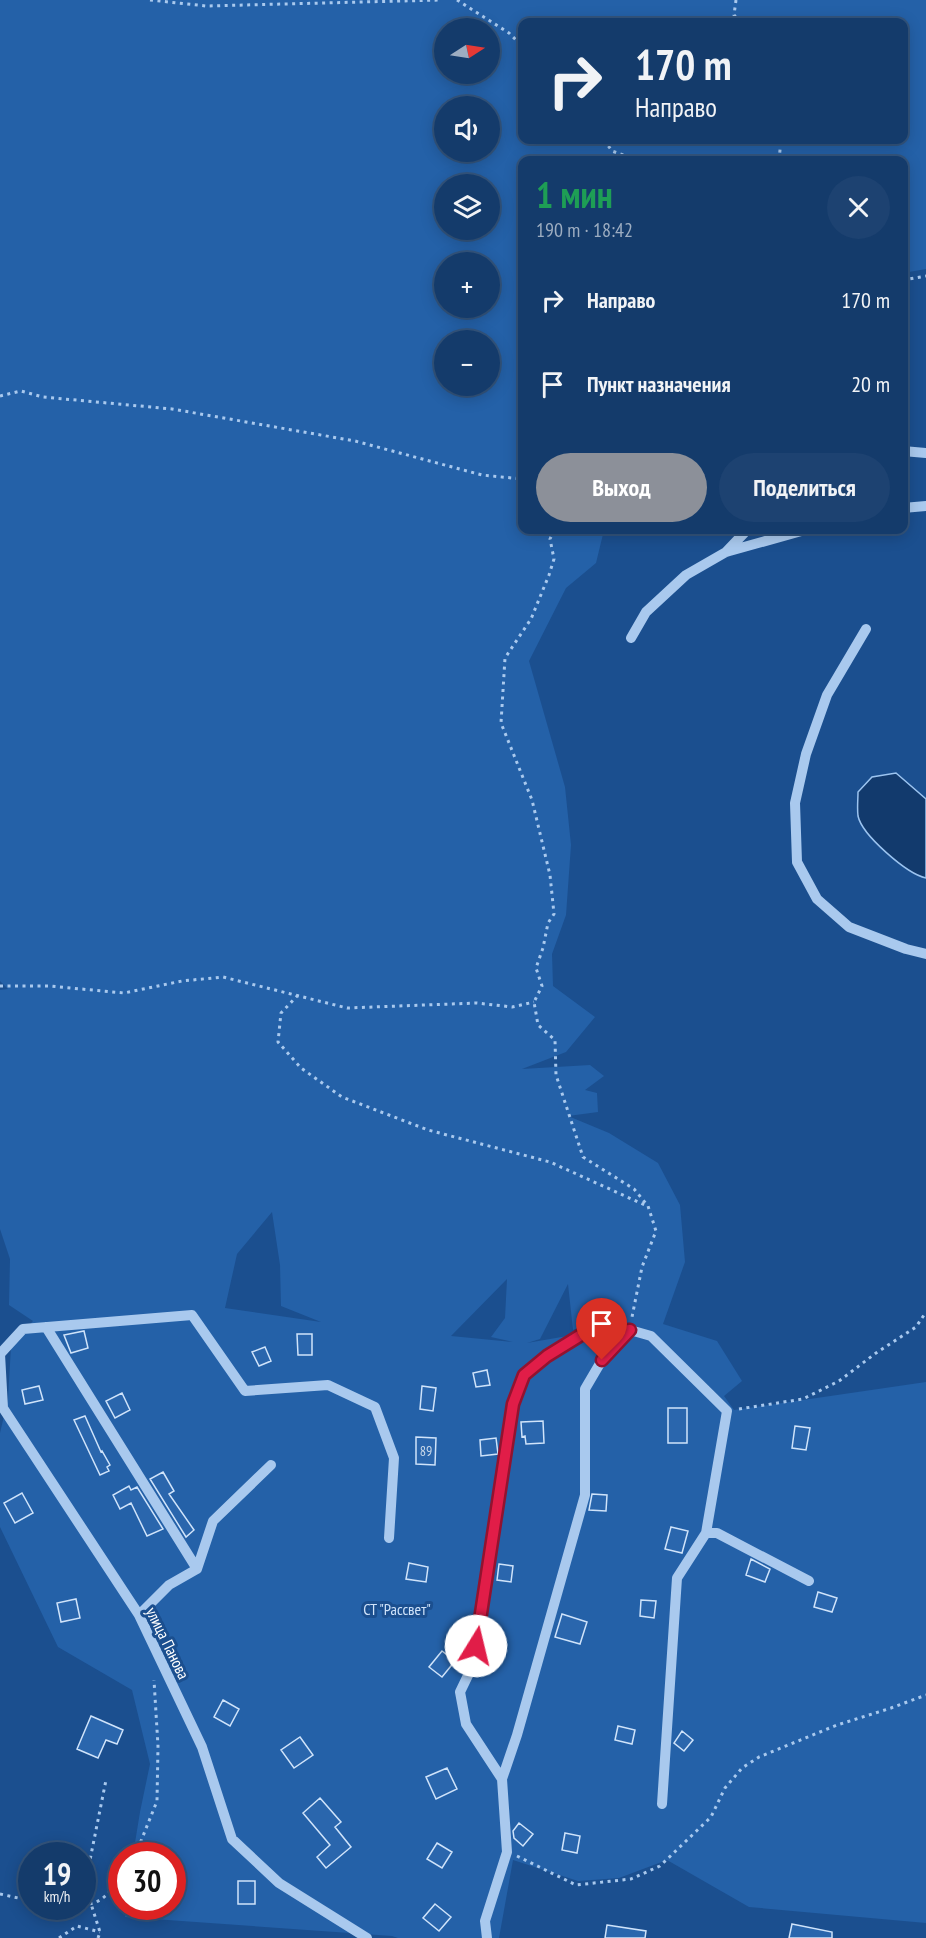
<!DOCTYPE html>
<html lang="ru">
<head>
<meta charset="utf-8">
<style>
	body { margin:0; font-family:"PT Sans Narrow",sans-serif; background:#1d4271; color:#f1f3f6; height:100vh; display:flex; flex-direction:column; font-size:22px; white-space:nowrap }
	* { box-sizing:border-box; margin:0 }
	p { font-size:20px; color:#9dadc1 }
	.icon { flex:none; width:33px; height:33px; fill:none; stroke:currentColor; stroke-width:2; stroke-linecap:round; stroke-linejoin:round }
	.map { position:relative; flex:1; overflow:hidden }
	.panel { position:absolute; left:518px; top:156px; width:390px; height:378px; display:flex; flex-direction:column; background:#143b6b; border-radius:12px; box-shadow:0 3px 15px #0003,0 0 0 2px #33557e }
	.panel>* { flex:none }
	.guide { position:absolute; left:518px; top:18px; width:390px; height:126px; border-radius:12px; box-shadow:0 3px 15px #0003,0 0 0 2px #33557e; background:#143b6b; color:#f1f3f6; overflow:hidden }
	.needle { width:39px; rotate:78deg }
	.controls { position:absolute; left:434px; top:18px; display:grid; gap:12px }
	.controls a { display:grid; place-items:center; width:66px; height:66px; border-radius:50%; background:#143b6b; box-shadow:0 3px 15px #0003,0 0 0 2px #33557e; font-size:30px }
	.speed { position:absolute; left:18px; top:1842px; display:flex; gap:12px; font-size:30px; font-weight:700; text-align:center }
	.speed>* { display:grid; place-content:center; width:78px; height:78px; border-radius:50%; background:#143b6b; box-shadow:0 3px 15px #0003,0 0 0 2px #33557e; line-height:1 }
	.speed small { font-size:15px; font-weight:400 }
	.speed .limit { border:9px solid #d22; background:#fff; color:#111 }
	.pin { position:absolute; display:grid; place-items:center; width:51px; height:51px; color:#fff; margin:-62px -26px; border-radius:50% 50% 50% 0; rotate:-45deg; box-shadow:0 0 6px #0007 }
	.pin .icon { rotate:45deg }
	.me { position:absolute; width:66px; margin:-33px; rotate:9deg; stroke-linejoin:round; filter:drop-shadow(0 0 4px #0008) }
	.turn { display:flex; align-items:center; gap:21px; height:126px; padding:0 18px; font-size:27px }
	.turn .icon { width:78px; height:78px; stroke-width:2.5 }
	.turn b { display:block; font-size:42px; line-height:51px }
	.round { display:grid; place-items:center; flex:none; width:63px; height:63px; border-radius:32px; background:#1d4271 }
	.overview { display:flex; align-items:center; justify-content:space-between; height:102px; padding:0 18px }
	h1 { font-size:36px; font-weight:700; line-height:45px; color:#1e9e55 }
	.primary-button { display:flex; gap:12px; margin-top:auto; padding:12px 18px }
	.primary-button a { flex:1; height:69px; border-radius:36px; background:#8c9099; color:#fff; font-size:24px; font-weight:700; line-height:69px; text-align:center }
	.primary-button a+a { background:#1d4271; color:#f1f3f6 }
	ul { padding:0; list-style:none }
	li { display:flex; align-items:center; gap:18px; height:84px; padding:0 18px }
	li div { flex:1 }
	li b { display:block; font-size:22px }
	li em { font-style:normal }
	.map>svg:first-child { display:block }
	.green { fill:#2461a8; fill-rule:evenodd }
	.water { fill:#123a6d; stroke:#9cc4f0; stroke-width:1.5 }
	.building { fill:#2a66ad; stroke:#cfe3fa; stroke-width:1.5 }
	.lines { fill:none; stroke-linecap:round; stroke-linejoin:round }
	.path { stroke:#a9c9ee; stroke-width:3; stroke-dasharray:3 4.5; stroke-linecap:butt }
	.minor { stroke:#a9c9ee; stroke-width:10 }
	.route-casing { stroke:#92132f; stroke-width:15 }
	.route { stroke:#e11d48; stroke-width:10 }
	.labels { text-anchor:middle; stroke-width:6; stroke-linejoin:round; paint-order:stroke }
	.number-label { font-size:14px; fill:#cad9ea }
	.park-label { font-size:16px; fill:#cfe3fa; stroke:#1b4f8f }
	.street-label { font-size:16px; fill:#fff; stroke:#1b4f8f }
</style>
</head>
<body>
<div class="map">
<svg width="926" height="1938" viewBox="0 0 926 1938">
	<rect width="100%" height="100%" fill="#1b4f8f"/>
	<path class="green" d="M0,0H926V269L903,273V160H522V530H604L596,563L566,588L529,661L565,787L571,845L566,915L552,954L553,986L595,1017L566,1052L522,1069L590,1065L604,1076L585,1090L597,1093L598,1112L568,1116L609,1133L658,1163L680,1205L685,1262L663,1324L717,1341L742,1381L724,1396L734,1410L926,1382V1923L749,1907L667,1860L619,1878L578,1881L513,1860L499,1938H398L392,1936L125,1917L126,1907L172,1906V1856L133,1855L140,1812L150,1764L132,1690L58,1647L0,1527V1433L8,1399L11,1346L33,1321L9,1305L10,1259L0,1229V990L8,989L0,981ZM522,22H903V140H522ZM444,28H489V74H444ZM444,106H489V152H444ZM444,184H489V230H444ZM444,262H489V308H444ZM444,340H489V386H444ZM272,1212L280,1265L281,1306L321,1322L225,1308L237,1254ZM507,1279L505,1318L491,1337L513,1342L451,1336ZM568,1284L573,1330L597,1320L625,1326L527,1343L540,1339Z"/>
	<path class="water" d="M896,773L926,799V878C907,874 862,835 858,816C857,808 858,800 858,792L872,777Z"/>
	<path class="building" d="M84,1331L88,1348L71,1353L64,1335Z
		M297,1334H312V1355H298Z
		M265,1347L271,1361L259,1366L252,1352Z
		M487,1370L490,1385L476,1387L473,1373Z
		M39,1386L43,1400L25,1404L22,1390Z
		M422,1386L436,1388L433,1411L420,1409Z
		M122,1393L130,1410L115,1418L106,1401Z
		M668,1408H687V1443H668Z
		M85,1416L101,1452L102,1451L110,1465L107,1467L109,1471L100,1475L74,1420Z
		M543,1421L544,1443L526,1444L525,1436L522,1437L521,1422Z
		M795,1426L810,1428L806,1450L792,1448Z
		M416,1437L436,1438L435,1465L416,1464Z
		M496,1438L498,1454L481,1456L480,1440Z
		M163,1472L174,1491L169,1494L194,1530L186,1537L150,1479Z
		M129,1486L131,1490L137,1487L163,1529L147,1536L131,1503L120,1509L113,1495Z
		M22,1493L33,1513L15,1523L4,1503Z
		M592,1494L607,1495L606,1511L589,1510Z
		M671,1527L688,1531L682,1553L665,1549Z
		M751,1559L770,1569L765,1582L746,1575Z
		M409,1563L428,1567L426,1582L406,1579Z
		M499,1564L513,1566L511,1582L497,1580Z
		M818,1592L837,1598L832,1612L814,1607Z
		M76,1599L80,1618L61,1622L57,1603Z
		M641,1600L656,1601L654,1618L640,1616Z
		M562,1614L587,1622L580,1644L555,1637Z
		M485,1638L493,1639L490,1664L481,1663Z
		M442,1651L455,1661L442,1677L429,1667Z
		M223,1700L239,1709L230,1726L214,1717Z
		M91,1716L123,1730L117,1744L106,1740L98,1758L77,1749Z
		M618,1726L635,1730L632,1744L615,1740Z
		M682,1731L693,1740L684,1751L674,1743Z
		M300,1737L313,1755L294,1768L281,1750Z
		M447,1768L457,1789L436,1799L426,1777Z
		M320,1798L341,1822L335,1827L351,1847L326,1868L317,1857L330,1845L303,1813Z
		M519,1823L533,1834L523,1846L514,1838L513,1831Z
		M565,1833L580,1836L577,1853L562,1850Z
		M437,1843L452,1852L442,1868L427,1859Z
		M238,1881H255V1904H238Z
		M435,1904L451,1917L439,1931L423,1918Z
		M792,1924L832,1932V1938H789Z
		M607,1925L646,1931L645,1938H605Z"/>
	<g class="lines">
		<path class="path" d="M150,0L206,6L440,0
			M457,0L509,33L522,46
			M736,0L734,15L740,22
			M604,140L612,151L637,160
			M779,160L781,140
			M903,280L926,276
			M0,396L21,391L43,397L172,409L355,441L482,475L522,479
			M554,530L550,539L554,559L549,575L531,619L505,658L501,723L532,800L550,875L554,914L548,923L543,948L536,968L542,986L534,1002L538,1025L555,1040L556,1075L583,1157L634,1189L648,1206L656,1231L642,1267L632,1317
			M0,986H49L124,993L182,981L223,977L347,1008L477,1003L512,1007L534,1002
			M298,995L281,1013L278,1042L301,1068L342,1097L428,1130L550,1162L647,1206
			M739,1409L803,1399L839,1381L876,1353L916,1327L926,1312
			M135,1856L157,1801L158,1746L154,1680
			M517,1856L576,1885L631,1879L660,1866L711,1817L725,1788L742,1768L759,1757L837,1725L891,1708L926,1695
			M0,1894L32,1901
			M82,1904C101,1906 110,1891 122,1878
			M59,1938L77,1926L100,1932
			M98,1938L100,1932L85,1885L106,1780"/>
		<path class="minor" d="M903,451L926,453
			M903,508L926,506
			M726,552L747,530
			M866,629L827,695L806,754L795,803L797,862L817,899L849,927L906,949L926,954
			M631,638L646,612L686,575L726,552L805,530
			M46,1327L197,1569L169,1585L139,1615
			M706,1533H717L809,1581
			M197,1569L213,1521L271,1465
			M502,1779L466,1724L460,1692L473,1665L513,1404L524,1375L547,1356L581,1334L630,1330
			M367,1938L279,1883L232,1839L202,1747L139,1615L3,1408L0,1354L23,1329L192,1315L245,1391L328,1385L375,1407L394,1458L389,1538
			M487,1938L485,1921L507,1852L502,1779L517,1735L585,1495V1389L602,1360L630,1330L651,1336L727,1411L706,1533L677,1578L662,1804"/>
	</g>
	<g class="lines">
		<g class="route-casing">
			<path id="route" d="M476,1646L513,1404L524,1375L547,1356L581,1335L630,1330L602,1360"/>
		</g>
		<use href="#route" class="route"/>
	</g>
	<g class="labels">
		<g class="number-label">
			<text x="426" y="1456">89</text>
		</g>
		<g class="park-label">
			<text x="397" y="1615">СТ "Рассвет"</text>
		</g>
		<g class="street-label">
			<text transform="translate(168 1643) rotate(64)" y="6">улица Панова</text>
		</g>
	</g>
</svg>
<div class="controls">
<a><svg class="needle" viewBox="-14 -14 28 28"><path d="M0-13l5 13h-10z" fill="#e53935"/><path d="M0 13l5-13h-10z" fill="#9dadc1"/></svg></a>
<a><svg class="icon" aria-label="sound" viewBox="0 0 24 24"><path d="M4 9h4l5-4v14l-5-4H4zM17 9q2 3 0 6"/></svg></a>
<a><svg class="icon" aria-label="layers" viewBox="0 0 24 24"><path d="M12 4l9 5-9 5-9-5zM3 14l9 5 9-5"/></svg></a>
<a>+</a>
<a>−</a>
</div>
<div class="speed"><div>19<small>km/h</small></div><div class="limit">30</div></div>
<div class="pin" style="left:602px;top:1360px;background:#d93025"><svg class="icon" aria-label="arrive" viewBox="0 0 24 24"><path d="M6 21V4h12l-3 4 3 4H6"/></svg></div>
<svg class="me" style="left:476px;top:1646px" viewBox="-20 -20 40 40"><circle r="19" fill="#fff"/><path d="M0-13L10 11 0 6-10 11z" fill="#e11d48"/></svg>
<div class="guide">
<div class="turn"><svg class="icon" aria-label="right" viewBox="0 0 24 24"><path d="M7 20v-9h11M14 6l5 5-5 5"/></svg><div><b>170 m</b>Направо</div></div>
</div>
<section class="panel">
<div class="overview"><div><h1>1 мин</h1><p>190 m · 18:42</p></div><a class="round"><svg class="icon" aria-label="close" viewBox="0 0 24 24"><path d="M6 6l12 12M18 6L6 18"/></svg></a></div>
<ul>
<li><svg class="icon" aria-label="right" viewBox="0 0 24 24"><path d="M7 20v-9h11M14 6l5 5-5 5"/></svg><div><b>Направо</b></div><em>170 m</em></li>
<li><svg class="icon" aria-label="arrive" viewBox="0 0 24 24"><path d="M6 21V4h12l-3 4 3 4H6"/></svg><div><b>Пункт назначения</b></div><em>20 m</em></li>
</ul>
<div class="primary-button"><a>Выход</a><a>Поделиться</a></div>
</section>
</div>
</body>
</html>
